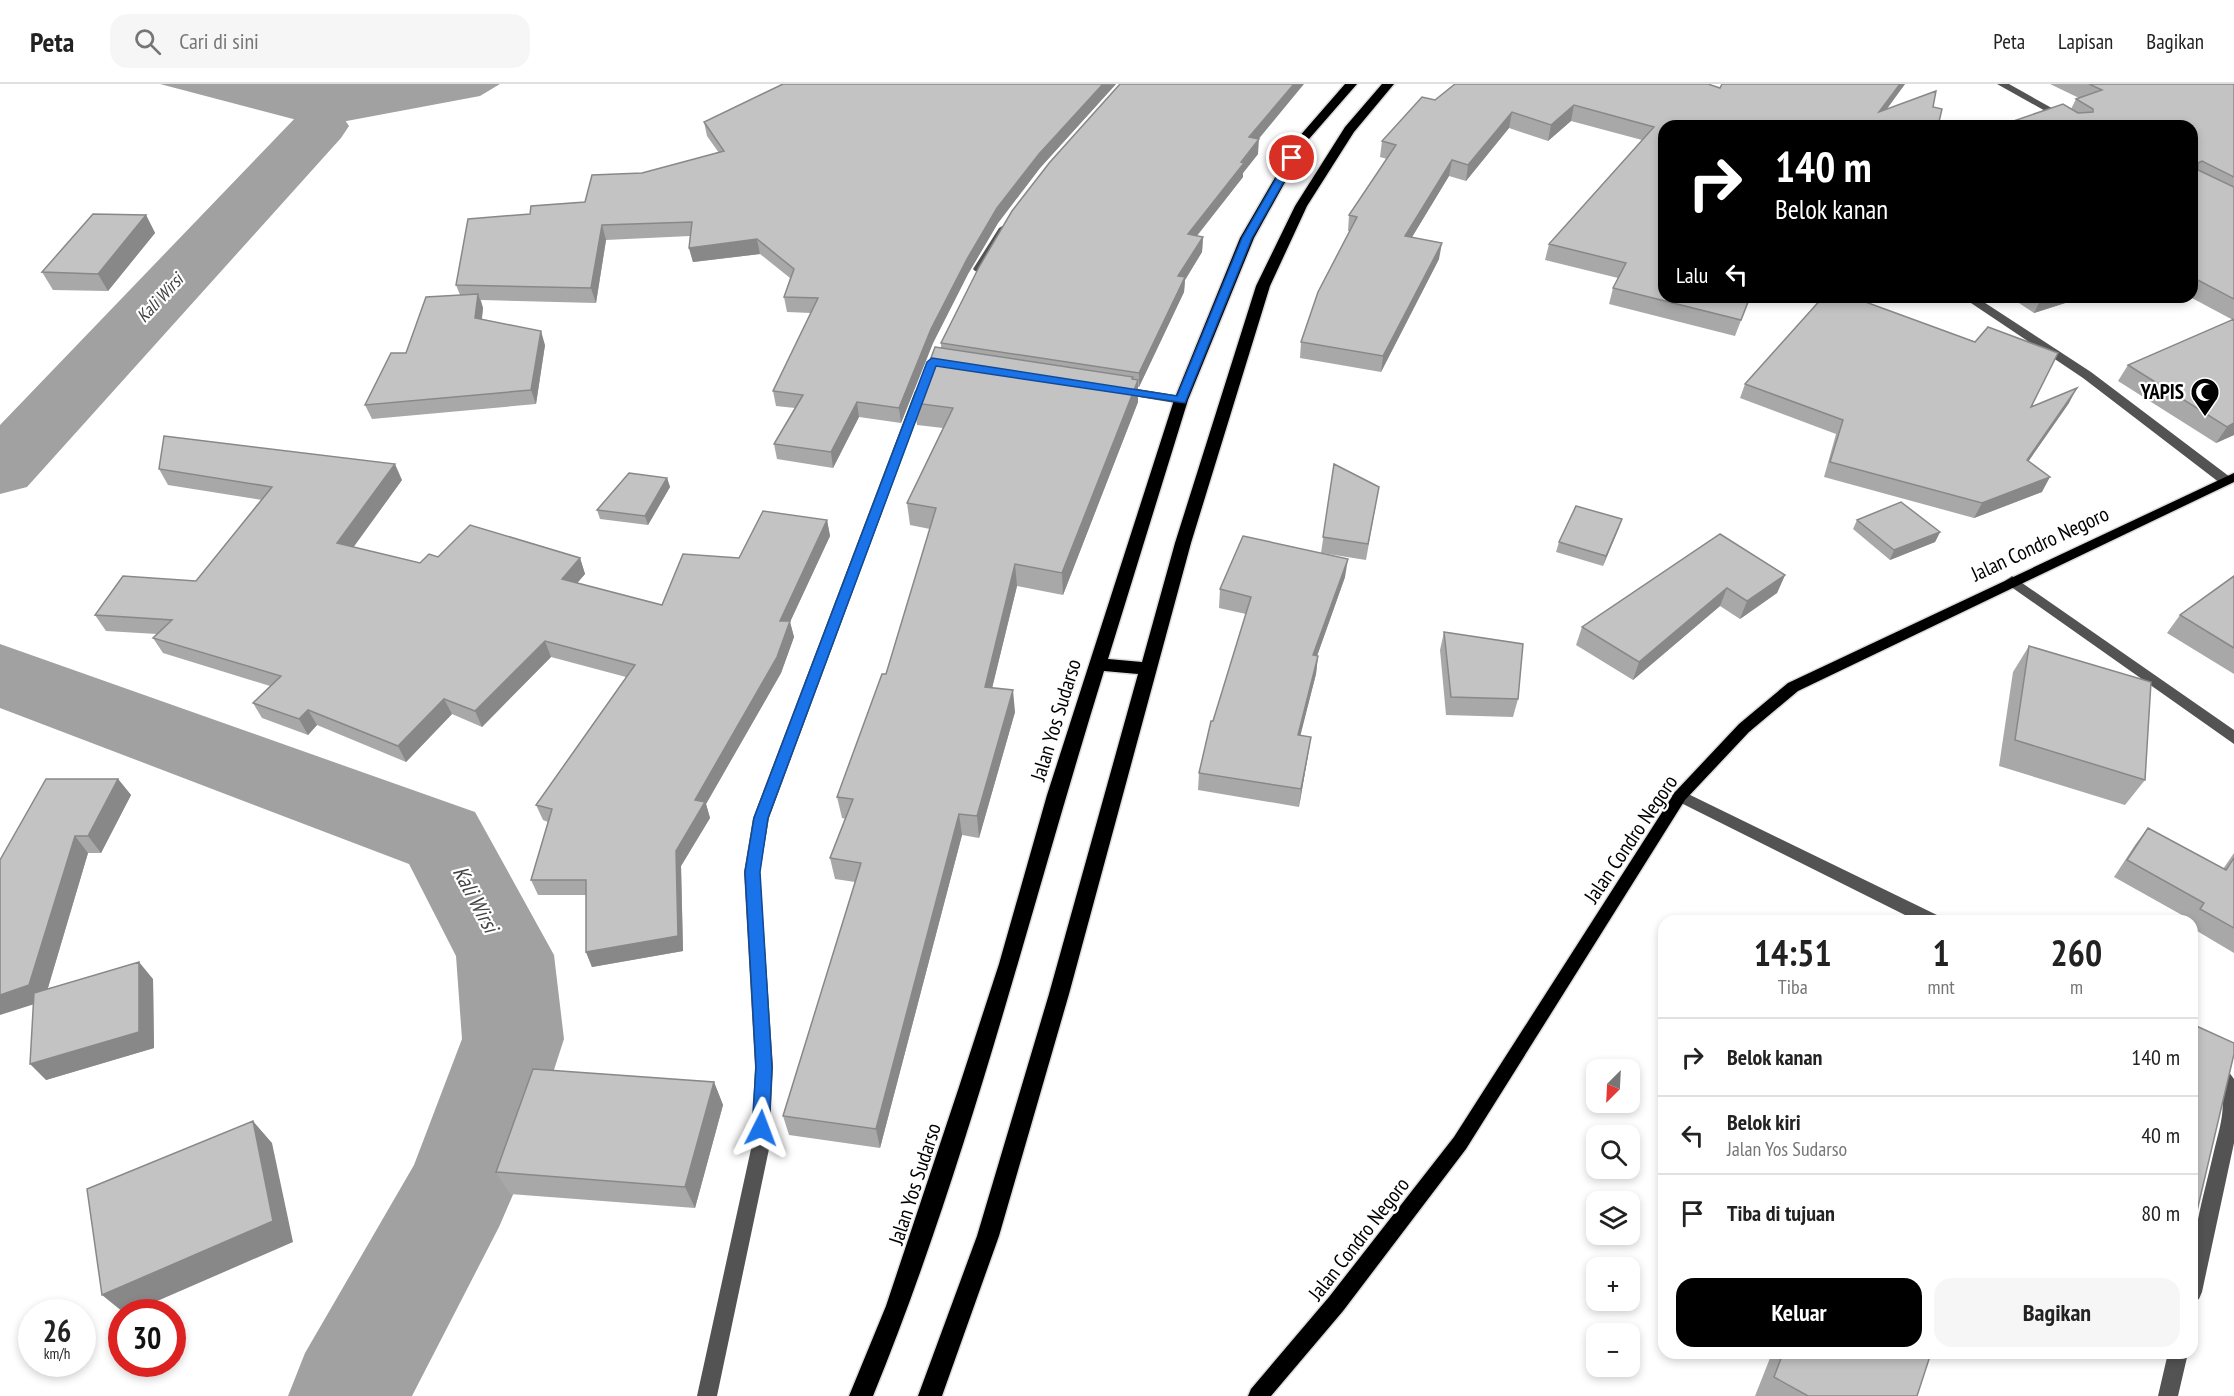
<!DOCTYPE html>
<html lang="id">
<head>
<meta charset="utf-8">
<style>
	body { margin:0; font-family:"PT Sans Narrow",sans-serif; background:#f6f6f6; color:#222; height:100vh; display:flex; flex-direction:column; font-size:22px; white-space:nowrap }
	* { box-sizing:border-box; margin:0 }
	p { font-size:20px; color:#767676 }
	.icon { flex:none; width:33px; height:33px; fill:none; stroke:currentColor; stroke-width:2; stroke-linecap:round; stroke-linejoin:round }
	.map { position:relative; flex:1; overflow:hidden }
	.panel { position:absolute; left:1658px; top:831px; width:540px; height:444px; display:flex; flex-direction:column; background:#fff; border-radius:18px; box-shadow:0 3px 9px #0003 }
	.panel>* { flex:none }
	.top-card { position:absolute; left:1658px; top:36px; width:540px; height:183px; border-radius:18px; box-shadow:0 3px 9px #0003; background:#000; color:#fff; overflow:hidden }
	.needle { width:39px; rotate:204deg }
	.tools { position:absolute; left:1586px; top:975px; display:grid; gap:12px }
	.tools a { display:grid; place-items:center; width:54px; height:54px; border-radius:12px; background:#fff; box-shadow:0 3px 9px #0003; font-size:30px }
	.speed { position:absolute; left:18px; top:1215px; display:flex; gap:12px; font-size:30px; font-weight:700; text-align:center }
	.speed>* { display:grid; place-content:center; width:78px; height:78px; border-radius:50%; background:#fff; box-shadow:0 3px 9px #0003; line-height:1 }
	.speed small { font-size:15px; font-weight:400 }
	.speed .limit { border:9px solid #d22; background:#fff; color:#111 }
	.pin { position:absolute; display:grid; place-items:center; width:51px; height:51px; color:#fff; margin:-26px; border:3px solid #fff; border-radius:50%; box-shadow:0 2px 6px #0007 }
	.me { position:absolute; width:66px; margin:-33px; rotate:3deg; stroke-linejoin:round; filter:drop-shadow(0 0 4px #0008) }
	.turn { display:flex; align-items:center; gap:21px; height:126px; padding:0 18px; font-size:27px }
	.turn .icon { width:78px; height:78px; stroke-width:2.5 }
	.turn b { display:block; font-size:42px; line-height:51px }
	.then { display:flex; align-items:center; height:57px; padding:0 18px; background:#0003; gap:12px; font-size:22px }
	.eta { display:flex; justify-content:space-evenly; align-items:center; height:102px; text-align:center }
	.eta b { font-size:36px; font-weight:700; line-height:42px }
	.primary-button { display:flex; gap:12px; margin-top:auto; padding:12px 18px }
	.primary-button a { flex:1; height:69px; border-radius:18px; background:#000; color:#fff; font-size:24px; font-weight:700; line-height:69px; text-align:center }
	.primary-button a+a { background:#f6f6f6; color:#222 }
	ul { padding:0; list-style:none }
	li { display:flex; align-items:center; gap:18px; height:78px; padding:0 18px; border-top:2px solid #e0e0e0 }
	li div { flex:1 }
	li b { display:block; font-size:22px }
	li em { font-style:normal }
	header { display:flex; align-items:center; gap:36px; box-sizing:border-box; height:84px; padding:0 30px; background:#fff; border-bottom:2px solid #e0e0e0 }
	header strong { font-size:28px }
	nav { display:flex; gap:33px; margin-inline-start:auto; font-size:21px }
	.search { width:420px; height:54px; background:#f6f6f6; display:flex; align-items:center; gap:15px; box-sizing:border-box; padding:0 21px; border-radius:18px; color:#767676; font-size:22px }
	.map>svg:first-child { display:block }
	.water { fill:#a1a1a1 }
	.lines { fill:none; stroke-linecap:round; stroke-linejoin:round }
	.river { fill:#a1a1a1; fill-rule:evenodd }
	.major-casing { stroke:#dbdbdb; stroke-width:3 }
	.highway-casing { stroke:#dbdbdb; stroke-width:3 }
	.minor { fill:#535353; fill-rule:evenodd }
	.major { fill:#000; fill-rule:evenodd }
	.highway { fill:#000; fill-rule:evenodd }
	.wall { fill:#a8a8a8 }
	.shaded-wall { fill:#888 }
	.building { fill:#c3c3c3; stroke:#888; stroke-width:1.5 }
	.route { fill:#1a73e8; stroke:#114b97; stroke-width:1.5 }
	.labels { text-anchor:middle; stroke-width:4.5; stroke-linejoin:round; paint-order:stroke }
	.far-water-label { font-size:18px; font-style:italic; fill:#424242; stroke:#fff }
	.poi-label { font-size:21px; font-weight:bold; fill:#000; stroke:#fff; text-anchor:end }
	.street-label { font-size:21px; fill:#000; stroke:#fff }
	.water-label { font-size:22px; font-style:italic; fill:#424242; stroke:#fff }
</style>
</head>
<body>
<header>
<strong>Peta</strong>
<div class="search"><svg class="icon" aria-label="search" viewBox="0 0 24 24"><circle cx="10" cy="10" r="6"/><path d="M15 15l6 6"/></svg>Cari di sini</div>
<nav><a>Peta</a><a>Lapisan</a><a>Bagikan</a></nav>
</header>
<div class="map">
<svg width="2234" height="1312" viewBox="0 0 2234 1312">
	<rect width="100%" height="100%" fill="#fff"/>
	<path class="water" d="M160,0H500L480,12L320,42Z"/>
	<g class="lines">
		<path class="river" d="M320,24L341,30L349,42L341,54L27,403L0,410V341L299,30Z
			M0,560L475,728L554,871L564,955L515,1106L499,1143L412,1312H288L305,1269L414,1081L462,955L456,872L409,780L0,624Z"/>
		<g class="major-casing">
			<path id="major" d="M2234,389V398L1798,607L1749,648L1685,716L1466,1065L1343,1227L1271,1312H1248L1251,1305L1329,1213L1454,1053L1675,708L1739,640L1788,599Z"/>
		</g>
		<g class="highway-casing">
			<path id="highway" d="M1345,0H1357L1309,55L1254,154L1188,316L1108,575L1142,578L1175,459L1256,202L1295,122L1345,43L1382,0H1394L1354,48L1307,122L1270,202L1191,459L1069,910L999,1152L942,1312H918L977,1152L1049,910L1138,590L1104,587C1029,829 969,1077 873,1312H849L886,1222L958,1006L999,880L1047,711L1174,316L1240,154L1298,54Z"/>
		</g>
		<path class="minor" d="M1997,0H2009L2084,42H2072Z
			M1004,141L1009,144L985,185L979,188L975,187L973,185L999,144Z
			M1962,213H1976L2091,288L2230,393L2231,396L2230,399H2220L2083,294Z
			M1119,302L1181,312L1187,316L1181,320L1115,309L1113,306Z
			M921,303L927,307L769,734L760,788L773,983L769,1065L717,1312H697L751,1065L755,983L744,788L753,734L915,307Z
			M2012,492L2234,646V660L2007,500L2005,497Z
			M1680,706L1939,832L1941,837H1917L1675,716L1672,712L1675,708Z
			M2192,956L2217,972L2234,995V1059L2202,1208L2199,1215L2192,1218C2186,1167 2203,1116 2214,1067C2218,1050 2225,1029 2222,1012C2219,995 2205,982 2192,973Z
			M2168,1269H2188L2178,1312H2158Z"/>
		<use href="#major" class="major"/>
		<use href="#highway" class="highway"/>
	</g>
	<path class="wall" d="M783,0H1116L1040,84L998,139L968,190L933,259L901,339L859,333L833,384L777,375L774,360L795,324L776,322L773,307L811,229L787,228L784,213L790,194L760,170L693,178L689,164L690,152L606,156L596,219L481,216L483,224L482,235L545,261L536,320L372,335L365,321L406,269L460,211L456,201L530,130L585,118L642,89L719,69L707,52L704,38Z
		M1722,0H1905L1887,25L1933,23L1664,42V213H1750L1735,252L1609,220L1613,204L1618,194L1545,176L1549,160L1642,56L1571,37L1548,57L1509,44L1466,97L1449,92L1412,153L1439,175L1381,288L1300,274L1301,258L1350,147H1348L1349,131L1387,75L1380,73L1382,57L1435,16L1720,4Z
		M2050,0H2234V351L2216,359L2118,297L2128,281L2233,236L2190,213H2192V42H1999L2071,25L2076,15L2079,14Z
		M1258,55V70L1243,89V93L1197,152L1203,153L1202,168L1185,196L1184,208L1139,303H1138V318L1063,511L1017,502L992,604L1015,628L979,754L962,751L880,1064L789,1051L783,1032L855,798L835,795L830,774L846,735L842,734L837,713L886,590L930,445L910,441L907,419L943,344L917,341L914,319L941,263V259Z
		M146,131L155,149L108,207L53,206L42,188Z
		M2010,213H2084L2034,229Z
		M1745,300L2031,323L2069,319L2028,377L2042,408L1974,434L1824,393L1836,350L1740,314Z
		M1334,380L1376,420L1366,476L1322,469L1345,493L1317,572H1318L1316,590L1300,651L1308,671L1299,723L1198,706L1199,689L1213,637L1246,530L1219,524L1220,505L1321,469Z
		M159,385L402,396L353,463L420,479L438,473L580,474L585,490L577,499L662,521L739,474L827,436L830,452L790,538L794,553L781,589L706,720L710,734L681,782L683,867L592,883L586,868V811H538L531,796L548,738L543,736L536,721L626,593L551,573L482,643L452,630L406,678L317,641L308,651L262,634L253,619L270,602L163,569L153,554L157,550L106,547L95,531L196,497L262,416L168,401Z
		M667,394L670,403L648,441L600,435L597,426Z
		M1622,435L1603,482L1556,468L1559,458Z
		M1857,436L1940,448L1935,458L1890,476L1853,445Z
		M1720,450L1785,491L1777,509L1740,535L1720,522L1633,596L1576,561L1582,543Z
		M2234,492V590L2167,549L2180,531Z
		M1444,548L1518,615L1513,633L1446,631L1440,566Z
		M2029,562L2145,696L2125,721L1999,682L2013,588Z
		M118,695L131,711L101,769H88L48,904L153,895L154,964L46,996L33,920L0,776Z
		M2148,744L2223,785L2234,769V869L2192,844V837H2188L2189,835L2114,793L2135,761Z
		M714,998L723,1021L695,1124L510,1110L496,1088Z
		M1772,1269H1931L1917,1312H1755Z"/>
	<path class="shaded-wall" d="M1103,0H1116L1040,84L998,139L968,190L933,259L901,339L899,324L931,245L967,175L997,124L1039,70Z
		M1294,0H1304L1248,68L1249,53Z
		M1900,0H1905L1874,42L1879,28Z
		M1574,21L1571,37L1548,57L1551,41Z
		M1512,28L1509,44L1466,97L1468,81Z
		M1259,55L1258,70L1243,89V93L1187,164L1188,150Z
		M1452,76L1449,92L1403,168L1405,152Z
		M146,131L155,149L108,207L98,190Z
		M602,141L606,156L596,219L591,204Z
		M1203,153L1202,168L1185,196L1184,208L1139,303V289L1178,192Z
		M757,155L760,170L693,178L689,164Z
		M1442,159L1439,175L1381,288L1383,272Z
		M478,210L483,224L480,248L475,234Z
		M2042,213H2084L2034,229Z
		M541,247L545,261L536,320L531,306Z
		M1133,293V307L1138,296V318L1063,511L1062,489Z
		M2077,304L2069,319L2019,391L2027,376Z
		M857,318L859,333L833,384L831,368Z
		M2234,339V351L2216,359L2227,343Z
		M395,380L402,396L345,475L337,459Z
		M2050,393L2042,408L1974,434L1982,419Z
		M667,394L670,403L648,441L645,432Z
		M1622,435L1619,444L1603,482L1606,472Z
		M827,436L830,452L790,538L794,553L781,589L706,720L710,734L681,782L683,867L592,883L586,868L676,767L695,716Z
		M1940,448L1935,458L1890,476L1894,466Z
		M580,474L585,490L567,511L562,495Z
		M1348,475L1345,493L1311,589L1313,571Z
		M1015,480L1017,502L987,625L985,603Z
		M1785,491L1777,509L1740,535L1747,517Z
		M1727,504L1720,522L1633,596L1639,578Z
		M545,557L551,573L482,643L475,627Z
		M1318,572L1316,590L1296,669L1298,651Z
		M1013,606L1015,628L979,754L977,732Z
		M444,615L452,630L406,678L398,662Z
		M308,626L317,641L308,651L299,635Z
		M1311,653L1308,671L1299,723L1301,705Z
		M118,695L131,711L101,769L88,752Z
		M959,730L962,751L880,1064L876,1045Z
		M75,752L88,769L44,917L0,931V911Z
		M139,878L153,895L154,964L46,996L30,980Z
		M714,998L723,1021L695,1124L685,1103Z
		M253,1037L272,1059L293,1158L132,1228H123L102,1211Z"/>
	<path class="building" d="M783,0H1103L1039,70L997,124L967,175L931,245L899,324L857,318L831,368L774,360L803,311L773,307L818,214L784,213L794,185L757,155L689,164L692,138L602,141L591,204L456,201L468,135L530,130L531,122L585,118L592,91L642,89L724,67L704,38Z
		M1120,0H1294L1249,53L1259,55L1241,78L1244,79L1188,150L1203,153L1178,192L1185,193L1139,289L941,259L979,183L1012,127L1050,78Z
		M1455,0H1708L1720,4L1722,0H1900L1879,28L1936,7L1933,23L1942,25L1938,42H1664V213H1750L1741,236L1613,204L1626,179L1549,160L1654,43L1574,21L1551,41L1512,28L1468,81L1452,76L1405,152L1442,159L1383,272L1301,258L1318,208L1357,133L1349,131L1396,61L1382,57L1422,13L1435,16Z
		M2089,0H2234V93L2202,77L2198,79V86L2234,103V215L2192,193V42H1999L2063,20L2078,29L2093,28V25L2076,15L2102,6Z
		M93,130L146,131L98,190L42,188Z
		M478,210L475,234L541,247L531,306L365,321L391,269H406L426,213Z
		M1823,213H1852L1975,258L1988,243L2058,269L2031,323L2077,304L2027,376L2050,393L1982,419L1830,378L1843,336L1745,300Z
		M2234,235V339L2227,343L2128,281Z
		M935,263L1133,293L1132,295L1138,296L1062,489L1015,480L985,603L1013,606L977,732L959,730L876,1045L783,1032L861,779L830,774L853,715L837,713L882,590H886L936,424L907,419L953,324L914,319Z
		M164,352L395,380L337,459L420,479L429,470L438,473L470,441L580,474L562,495L662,521L683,470L739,474L763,427L827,436L780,537H790L777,573L695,716L705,718L676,767L678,852L586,868V796H531L552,725L536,721L635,581L545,557L475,627L444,615L398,662L308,626L299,635L253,619L281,592L153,554L172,536L95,531L123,492L196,497L272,403L159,385Z
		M1334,380L1379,403L1368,460L1323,453Z
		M629,389L667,394L645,432L597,426Z
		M1901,418L1940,448L1894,466L1857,436Z
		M1576,422L1622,435L1606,472L1559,458Z
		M1720,450L1785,491L1747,517L1727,504L1639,578L1582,543Z
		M1243,452L1348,475L1313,571L1318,572L1298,651L1311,653L1301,705L1199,689L1211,637H1213L1251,513L1220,505Z
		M2234,492V564L2180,531Z
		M1444,548L1523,560L1518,615L1451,613Z
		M2029,562L2151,598L2145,696L2015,656Z
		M46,695H118L88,752H75L29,901L0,911V776Z
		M2148,744L2226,786L2234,774V844L2200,825L2204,819L2127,776Z
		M139,878V948L30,980L34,909Z
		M2192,940L2234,959V970L2192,1148Z
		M533,985L714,998L685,1103L496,1088Z
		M253,1037L273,1137L102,1211L87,1105Z
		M1783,1269H1931L1917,1312H1808L1774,1293Z"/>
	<path class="route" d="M1292,71L1297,74L1252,154L1185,319L936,282L768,734L760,788L772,983L769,1044L767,1050L761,1052L755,1050L752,1044L756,983L745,788L754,734L927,278L932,274L1177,312L1242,154L1288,74Z"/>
	<defs>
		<g id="mosque-pin" transform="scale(1.5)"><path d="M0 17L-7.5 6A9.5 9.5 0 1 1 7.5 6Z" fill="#000" stroke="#fff"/><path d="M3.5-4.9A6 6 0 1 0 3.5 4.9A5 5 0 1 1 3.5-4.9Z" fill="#fff"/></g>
	</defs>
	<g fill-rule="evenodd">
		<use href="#mosque-pin" x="2205" y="308"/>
	</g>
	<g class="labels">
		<g class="far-water-label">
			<text transform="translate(160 214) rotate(-47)" y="6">Kali Wirsi</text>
		</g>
		<g class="poi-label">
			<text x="2184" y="315">YAPIS</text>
		</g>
		<g class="street-label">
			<text transform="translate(2040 460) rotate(-25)" y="7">Jalan Condro Negoro</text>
			<text transform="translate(1056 636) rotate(-73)" y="7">Jalan Yos Sudarso</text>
			<text transform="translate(1631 755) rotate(-56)" y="7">Jalan Condro Negoro</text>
			<text transform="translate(915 1100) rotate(-72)" y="7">Jalan Yos Sudarso</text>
			<text transform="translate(1359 1155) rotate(-52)" y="7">Jalan Condro Negoro</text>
		</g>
		<g class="water-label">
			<text transform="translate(476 815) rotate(62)" y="8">Kali Wirsi</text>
		</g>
	</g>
</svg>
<div class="tools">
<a><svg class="needle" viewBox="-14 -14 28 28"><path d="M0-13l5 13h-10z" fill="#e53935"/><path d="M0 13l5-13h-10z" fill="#767676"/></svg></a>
<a><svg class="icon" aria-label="search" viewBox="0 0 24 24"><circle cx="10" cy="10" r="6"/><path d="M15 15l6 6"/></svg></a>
<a><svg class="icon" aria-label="layers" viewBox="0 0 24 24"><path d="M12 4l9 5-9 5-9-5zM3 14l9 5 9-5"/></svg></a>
<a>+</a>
<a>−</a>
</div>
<div class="speed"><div>26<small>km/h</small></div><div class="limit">30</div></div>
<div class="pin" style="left:1292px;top:74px;background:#d93025"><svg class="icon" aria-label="arrive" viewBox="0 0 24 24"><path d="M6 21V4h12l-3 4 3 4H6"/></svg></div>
<svg class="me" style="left:761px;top:1044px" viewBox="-20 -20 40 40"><path d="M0-17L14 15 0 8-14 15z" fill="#1a73e8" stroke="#fff" stroke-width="4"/></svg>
<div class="top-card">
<div class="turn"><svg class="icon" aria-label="right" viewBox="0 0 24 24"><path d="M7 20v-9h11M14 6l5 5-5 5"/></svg><div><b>140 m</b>Belok kanan</div></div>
<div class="then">Lalu<svg class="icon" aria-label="left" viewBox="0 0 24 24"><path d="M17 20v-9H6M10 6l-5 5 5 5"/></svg></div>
</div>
<section class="panel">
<div class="eta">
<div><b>14:51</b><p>Tiba</p></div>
<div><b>1</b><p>mnt</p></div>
<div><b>260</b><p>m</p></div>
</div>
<ul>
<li><svg class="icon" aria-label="right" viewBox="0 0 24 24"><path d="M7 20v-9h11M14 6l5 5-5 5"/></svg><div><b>Belok kanan</b></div><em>140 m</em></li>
<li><svg class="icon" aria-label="left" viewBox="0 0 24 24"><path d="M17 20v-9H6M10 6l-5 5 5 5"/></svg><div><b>Belok kiri</b><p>Jalan Yos Sudarso</p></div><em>40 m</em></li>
<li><svg class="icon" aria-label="arrive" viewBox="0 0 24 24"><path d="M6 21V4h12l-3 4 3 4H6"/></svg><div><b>Tiba di tujuan</b></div><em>80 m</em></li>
</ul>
<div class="primary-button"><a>Keluar</a><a>Bagikan</a></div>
</section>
</div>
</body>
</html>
